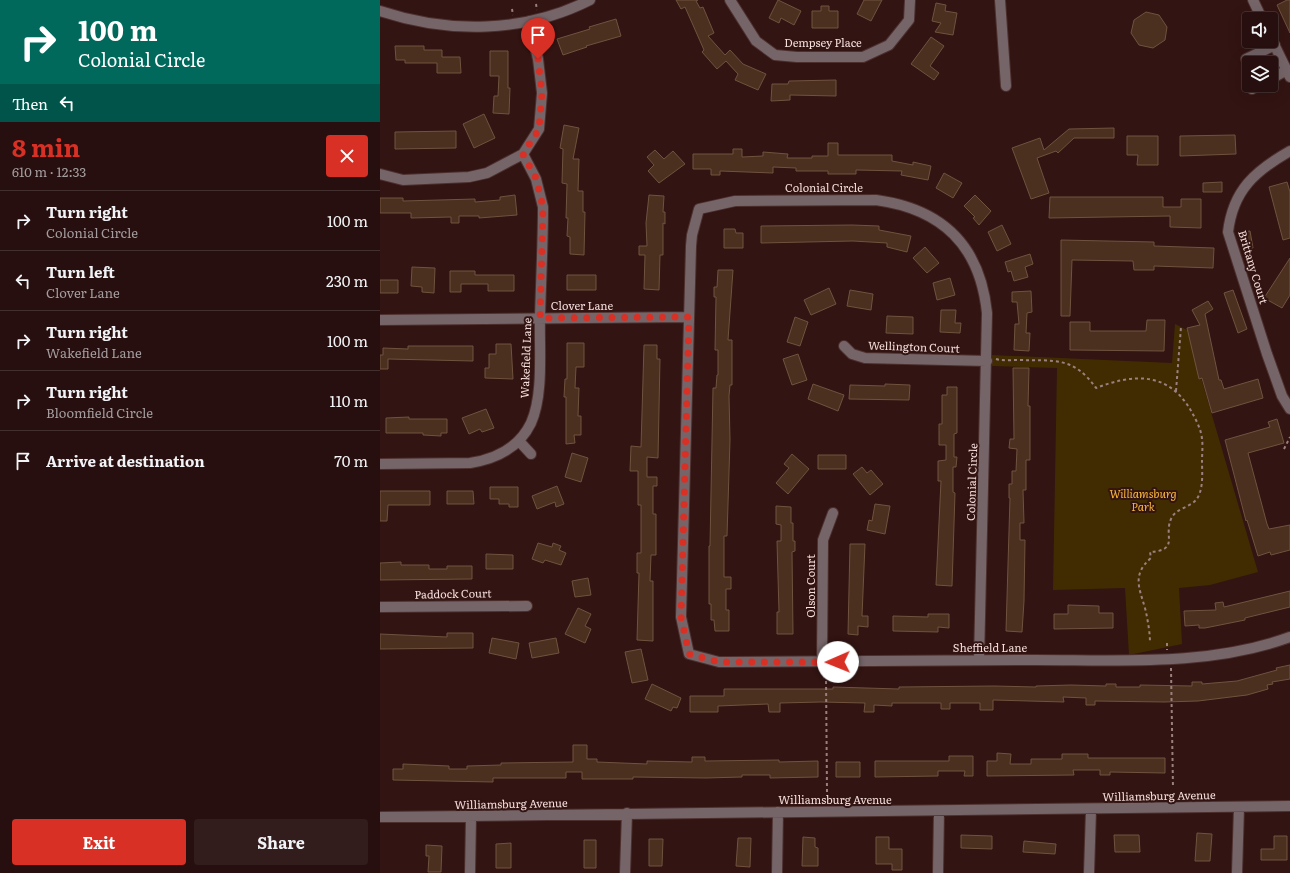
<!DOCTYPE html>
<html lang="en">
<head>
<meta charset="utf-8">
<style>
	body { margin:0; font-family:Literata,serif; background:#321d1c; color:#f1f3f6; height:100vh; display:flex; flex-direction:column; font-size:15px; white-space:nowrap }
	* { box-sizing:border-box; margin:0 }
	p { font-size:13px; color:#a49c9e }
	.icon { flex:none; width:22px; height:22px; fill:none; stroke:currentColor; stroke-width:2; stroke-linecap:round; stroke-linejoin:round }
	.map { position:relative; flex:1; overflow:hidden }
	.drawer { display:flex; flex-direction:column; background:#260f0e; width:380px }
	.drawer>* { flex:none }
	.guide { background:#00695c; color:#fff; overflow:hidden }
	.buttons { position:absolute; left:862px; top:12px; display:grid; gap:8px }
	.buttons a { display:grid; place-items:center; width:36px; height:36px; border-radius:4px; background:#260f0e; box-shadow:0 4px 16px #0002,0 0 0 1px #422f2e; font-size:20px }
	.pin { position:absolute; display:grid; place-items:center; width:34px; height:34px; color:#fff; margin:-41px -17px; border-radius:50% 50% 50% 0; rotate:-45deg; box-shadow:0 0 4px #0007 }
	.pin .icon { rotate:45deg }
	.me { position:absolute; width:44px; margin:-22px; rotate:269deg; stroke-linejoin:round; filter:drop-shadow(0 0 3px #0008) }
	.turn { display:flex; align-items:center; gap:14px; height:84px; padding:0 12px; font-size:18px }
	.turn .icon { width:52px; height:52px; stroke-width:2.5 }
	.turn b { display:block; font-size:28px; line-height:34px }
	.then { display:flex; align-items:center; height:38px; padding:0 12px; background:#0003; gap:8px; font-size:15px }
	.round { display:grid; place-items:center; flex:none; width:42px; height:42px; border-radius:4px; background:#321d1c }
	.headline { display:flex; align-items:center; justify-content:space-between; height:68px; padding:0 12px }
	h1 { font-size:24px; font-weight:700; line-height:30px; color:#d93025 }
	.action { display:flex; gap:8px; margin-top:auto; padding:8px 12px }
	.action a { flex:1; height:46px; border-radius:4px; background:#d93025; color:#fff; font-size:16px; font-weight:700; line-height:46px; text-align:center }
	.action a+a { background:#321d1c; color:#f1f3f6 }
	ul { padding:0; list-style:none }
	li { display:flex; align-items:center; gap:12px; height:60px; padding:0 12px; border-top:1px solid #422f2e }
	li div { flex:1 }
	li b { display:block; font-size:15px }
	li em { font-style:normal }
	main { display:flex; flex:1; min-height:0 }
	.map>svg:first-child { display:block }
	.green { fill:#412c02 }
	.building { fill:#4c301f; stroke:#70523f }
	.lines { fill:none; stroke-linecap:round; stroke-linejoin:round }
	.minor-casing { stroke:#4d302e; stroke-width:12 }
	.path { stroke:#9a807e; stroke-width:2; stroke-dasharray:3 3; stroke-linecap:butt }
	.minor { stroke:#756569; stroke-width:10 }
	.route { stroke:#d93025; stroke-width:7; stroke-dasharray:0 12.6 }
	.labels { text-anchor:middle; stroke-width:4; stroke-linejoin:round; paint-order:stroke }
	.street-label { font-size:11px; fill:#f5dfdd; stroke:#321412 }
	.park-label { font-size:11px; font-style:italic; fill:#fab83a; stroke:#321412 }
</style>
</head>
<body>
<main>
<section class="drawer">
<div class="guide">
<div class="turn"><svg class="icon" aria-label="right" viewBox="0 0 24 24"><path d="M7 20v-9h11M14 6l5 5-5 5"/></svg><div><b>100 m</b>Colonial Circle</div></div>
<div class="then">Then<svg class="icon" aria-label="left" viewBox="0 0 24 24"><path d="M17 20v-9H6M10 6l-5 5 5 5"/></svg></div>
</div>
<div class="headline"><div><h1>8 min</h1><p>610 m · 12:33</p></div><a class="round" style="background:#d93025;color:#fff"><svg class="icon" aria-label="close" viewBox="0 0 24 24"><path d="M6 6l12 12M18 6L6 18"/></svg></a></div>
<ul>
<li><svg class="icon" aria-label="right" viewBox="0 0 24 24"><path d="M7 20v-9h11M14 6l5 5-5 5"/></svg><div><b>Turn right</b><p>Colonial Circle</p></div><em>100 m</em></li>
<li><svg class="icon" aria-label="left" viewBox="0 0 24 24"><path d="M17 20v-9H6M10 6l-5 5 5 5"/></svg><div><b>Turn left</b><p>Clover Lane</p></div><em>230 m</em></li>
<li><svg class="icon" aria-label="right" viewBox="0 0 24 24"><path d="M7 20v-9h11M14 6l5 5-5 5"/></svg><div><b>Turn right</b><p>Wakefield Lane</p></div><em>100 m</em></li>
<li><svg class="icon" aria-label="right" viewBox="0 0 24 24"><path d="M7 20v-9h11M14 6l5 5-5 5"/></svg><div><b>Turn right</b><p>Bloomfield Circle</p></div><em>110 m</em></li>
<li><svg class="icon" aria-label="arrive" viewBox="0 0 24 24"><path d="M6 21V4h12l-3 4 3 4H6"/></svg><div><b>Arrive at destination</b></div><em>70 m</em></li>
</ul>
<div class="action"><a>Exit</a><a>Share</a></div>
</section>
<div class="map">
<svg width="910" height="873" viewBox="0 0 910 873">
	<rect width="100%" height="100%" fill="#321412"/>
	<path class="green" d="M795,324L807,330L878,572L830,585L799,588L802,644L749,655L745,588L673,590L677,368L612,366L611,355L792,363Z"/>
	<path class="building" d="M296,0H318L316,1L320,8L323,7L334,33L328,36L345,55L350,50L363,64L386,74L378,90L355,80L358,74L346,61L337,69L322,52L324,50L305,7L301,9Z
		M398,0L421,11L414,25L401,18L399,23L389,18Z
		M484,0H502L491,21L477,14Z
		M907,0H910V33L897,5Z
		M556,3L566,5L565,11L577,13L573,35L555,32L561,23L552,21Z
		M441,6H449V11H458V28H432V11H441Z
		M766,12L779,15L787,27L785,40L773,48L759,45L751,33L754,20Z
		M236,19L241,36L206,46L207,47L183,55L177,39L210,29L209,27Z
		M551,37L564,46L550,66L559,73L554,80L531,64Z
		M15,46H44V50H62V57H80L81,73H57V63H25V60H16Z
		M110,51H128V88H130L129,114L113,113L114,96H118L119,76H110Z
		M456,80V96L410,95V100L391,101L392,84H408L409,81Z
		M104,114L115,138L94,148L83,124Z
		M184,125L199,128L193,159H199L198,191H203V212H205L204,255L190,254V237L187,236L188,218H186L187,184L182,183L183,149L180,148Z
		M734,128V138H694L678,153L676,151L657,158L669,193L651,199L632,148L660,138L664,150L689,129Z
		M76,131V148L15,149V132Z
		M855,135L856,154L800,156V136Z
		M747,136H778V165H757L758,155H747Z
		M448,143H458V155H512V161L533,165V162L551,166L548,180L521,175L522,171L476,170V174H448V171H416V168L393,167V173L340,171V175H331V169H313V154H353V149H362V157L383,156V152L408,154L407,158H432V156H448Z
		M275,150L284,159L293,151L305,164L279,183L268,171L274,165L267,157Z
		M564,173L582,183L573,198L556,188Z
		M842,182V192H823V183Z
		M907,182L910,192V238L903,240L889,187Z
		M135,195L137,215L99,218V216H79V223H71V217L31,218V213H0V198H23V201L95,199V202L120,200V197Z
		M269,195L284,196L283,212H285V224L283,223V255H280L279,290L264,289L265,255H259V246H267L266,223Z
		M595,195L611,211L599,225L593,218L595,217L584,206Z
		M670,197H783V207H801V199H821V228L790,227V216L669,218Z
		M472,225L499,226V230L531,236L527,252L507,247V243L473,241L381,243V226Z
		M622,225L631,244L617,251L608,232Z
		M344,229H355L356,233H363V248H344Z
		M870,231L873,248L864,250L860,232Z
		M681,240L774,242V246L834,248L833,268L774,266V270H754L753,261L692,260L690,316H681Z
		M545,247L559,263L547,273L533,258Z
		M650,254L653,264L645,267L648,277L634,281L631,271L628,272L625,262Z
		M910,258V295L902,308L884,298Z
		M32,267L55,268L54,293L42,292V287L31,286Z
		M338,270H353L348,340H352V385H350L349,396L350,440L347,536H344V577H351V589H346V610H349V631H335L334,620H331V604H329V546H330L333,388H336L337,375H338V350H335L336,297H334V287H337Z
		M70,271H95V275H134V291H108V284H81V292H70Z
		M187,275H216V290H187Z
		M570,278L575,295L557,300L553,283Z
		M0,280H18V293H0Z
		M449,288L456,304L431,315L424,300Z
		M470,290L493,294L491,310L467,306Z
		M853,290L867,329L858,333L844,293Z
		M651,291L652,312L647,313L646,333H650L649,351L634,350L635,324H639L637,302H632V292Z
		M828,301L833,309L825,314L839,380H841L844,389L878,379L883,398L832,413L822,378L819,379L807,328L820,325L812,310Z
		M561,310H576L575,323H581L580,333L560,332Z
		M507,316L533,317V334L506,333Z
		M415,317L428,322L420,346L407,342Z
		M767,320H785L784,351L690,350V322H710V331H766Z
		M187,343H204V367H196L195,388H199L198,416H201V435H194L195,443L186,444V397H184L185,379H187Z
		M116,344H131L133,379L105,378V368H109V354H116Z
		M264,345H277V359H280L278,458L267,457V477H277V486H273V514H276V555H271L270,581H273V641L257,640L259,573H257V553H261V505H258V471H250L251,446L261,447Z
		M28,346H93V361L8,359V369H0V355H3V348L28,349Z
		M418,354L427,380L412,385L403,359Z
		M633,368H649L648,406H650V460H646V490H643L644,523H640V540H645L644,601L642,632L626,631L630,498H629V484H632V471H636L637,449L629,448L630,439H634Z
		M433,384L464,395L458,411L428,399Z
		M505,384L530,385L529,400L469,399L470,385L505,386Z
		M567,387H577V433L574,434V457H577L576,467H573V492L575,493L572,586L556,585L561,481H558V461L566,460V445H559V424H562V395H567Z
		M106,409L114,428L102,432L100,429L89,434L82,418Z
		M29,417V419H67V433H61V436L43,435V433H6V418Z
		M897,419L904,443L868,453L887,524L889,529L910,525V550L891,555L890,552L878,556L867,520L866,521L845,440L890,427L888,422Z
		M192,453L208,458L201,482L185,477Z
		M412,454L429,469L408,494L396,483L409,468L404,464Z
		M438,455H466V469H438Z
		M482,467L487,473L491,470L503,484L490,495L473,474Z
		M177,486L184,504L176,507L175,502L157,509L152,496Z
		M110,487H138V507H129V504H119V499H110Z
		M0,491H50V505H8L7,521H0Z
		M67,491H93L94,504H67Z
		M495,504L510,506L505,534L487,530L489,520L492,521Z
		M396,506L411,507V523H413V541H415V551L412,552L413,634H397V612H399L397,541H401V525L396,524Z
		M158,543L172,547L173,543L181,546L179,550L186,553L181,565L165,560L163,563L152,559Z
		M470,544H485L482,616H488V627L478,626V635L468,634Z
		M106,554L133,555V569H106Z
		M21,562V565H49V569H67V566H92V579L0,580V563Z
		M208,578L211,595L195,597L192,581Z
		M910,591V607L865,618V620L825,628H819V625L805,626L804,611L836,610L835,603L843,602L844,607Z
		M688,605L719,606V613H733V628L674,629V614H688Z
		M198,608L211,614L205,626L211,629L205,643L185,634Z
		M548,614H569V628L558,627V632L513,631V616L548,617Z
		M67,633H93V648L0,649V634L67,637Z
		M112,638L139,643L136,659L109,653Z
		M176,638L179,653L152,658L149,643Z
		M261,649L268,680L252,683L245,652Z
		M910,665V679L892,682L893,684L887,685L888,689L867,695L818,701L784,702L715,701V705H706V698L683,697L684,702L613,700V710H600V703H570V709H561V703H512V706L494,705V712H484L485,703L441,702L400,703V712H389L388,704L338,706V712H310V696H344V689H453V687L519,689V687L614,686L656,687V686L691,685L726,686V684H736V687H760V685L812,686V682H822V684L857,681L897,670L896,668Z
		M272,684L301,698L297,708L293,707L291,711L265,699Z
		M193,745H207V759H217V762L267,764V761L312,762V757H325V761L399,760V762L438,761V777L390,778V775H362V777L326,778L253,777V779H202V772H186V778H113V782L13,780V769H23V764L69,766V769H87V766L121,765V763L193,762Z
		M617,753L631,754L630,764H651V759H682V754H708V758H785V773L730,772V775H720V770H693L694,775L607,776V761H617Z
		M569,756H593V776H584L585,771H558V776L495,777V761H569Z
		M456,762H480V777H456Z
		M817,833L832,834L830,861H815Z
		M581,835L612,836V849L581,848Z
		M734,835H759L760,852H735Z
		M894,836H907V860H881V849H894Z
		M423,837L435,838V847L438,848V866H422Z
		M496,837H509V849H522V870H512V864H496Z
		M358,838H371L370,867L356,866Z
		M269,839H283L282,866H269Z
		M204,840H216V868H204Z
		M644,841L676,844L675,854L643,852Z
		M131,843V868H116V844Z
		M46,845L62,846L61,872H48L49,856H46Z"/>
	<g class="lines">
		<g class="minor-casing">
			<path id="minor" d="M350,0L376,41L395,55L417,57H483L509,45L529,20L530,0
				M620,0L626,86
				M873,0L882,19
				M0,11C69,34 145,33 210,0
				M891,38L910,77
				M866,59L895,45
				M891,79L907,70
				M872,89L878,85
				M910,151C875,171 853,190 848,232L887,354L902,396L910,409
				M0,174L23,180L89,177L107,173L143,154L159,129L162,93L158,59L149,21
				M0,320L309,317
				M464,346L472,354L485,358L607,361
				M139,441L151,454
				M0,464L90,463C116,459 139,448 151,423C164,394 159,348 160,317C161,280 163,243 163,207L156,179L143,154
				M0,607L147,606
				M599,660L607,313C600,245 562,209 496,200L355,201L319,209L312,235L311,246L301,617L309,654L339,662H348C445,662 543,660 641,660C730,659 825,668 910,637
				M442,662L443,540L453,513
				M0,817L910,806
				M90,873L91,817
				M245,873L247,813
				M397,873L398,812
				M558,873L559,811
				M709,873L711,810
				M857,873L859,807"/>
		</g>
		<path class="path" d="M156,4L157,10
			M132,9L133,15
			M616,359C623,361 631,360 638,360C674,361 693,356 716,388C752,374 787,371 810,409C815,418 821,428 822,439C823,446 822,454 822,461C822,472 824,490 816,500C810,507 796,509 792,517C782,535 801,550 770,552L771,558C750,576 761,591 766,612C768,622 770,633 770,643
			M796,391L801,327
			M904,449L910,437
			M787,643V650
			M791,668L793,788
			M446,675L447,792"/>
		<use href="#minor" class="minor"/>
	</g>
	<g class="lines">
		<path class="route" d="M158,59L162,93L159,129L143,154L156,178L163,207L160,318L309,317L301,617L309,654L339,662H458"/>
	</g>
	<g class="labels">
		<g class="street-label">
			<text x="443" y="47">Dempsey Place</text>
			<text x="444" y="192">Colonial Circle</text>
			<text transform="translate(873 267) rotate(73)" y="4">Brittany Court</text>
			<text x="202" y="310">Clover Lane</text>
			<text transform="translate(534 347) rotate(2)" y="4">Wellington Court</text>
			<text transform="translate(146 358) rotate(-88)" y="4">Wakefield Lane</text>
			<text transform="translate(592 482) rotate(-88)" y="4">Colonial Circle</text>
			<text transform="translate(431 586) rotate(-90)" y="4">Olson Court</text>
			<text transform="translate(73 594) rotate(-1)" y="4">Paddock Court</text>
			<text x="610" y="652">Sheffield Lane</text>
			<text transform="translate(779 796) rotate(-1)" y="4">Williamsburg Avenue</text>
			<text x="455" y="804">Williamsburg Avenue</text>
			<text transform="translate(131 804) rotate(-1)" y="4">Williamsburg Avenue</text>
		</g>
		<g class="park-label">
			<text x="763" y="498">Williamsburg<tspan x="763" dy="13">Park</tspan></text>
		</g>
	</g>
</svg>
<div class="buttons">
<a><svg class="icon" aria-label="sound" viewBox="0 0 24 24"><path d="M4 9h4l5-4v14l-5-4H4zM17 9q2 3 0 6"/></svg></a>
<a><svg class="icon" aria-label="layers" viewBox="0 0 24 24"><path d="M12 4l9 5-9 5-9-5zM3 14l9 5 9-5"/></svg></a>
</div>
<div class="pin" style="left:158px;top:59px;background:#d93025"><svg class="icon" aria-label="arrive" viewBox="0 0 24 24"><path d="M6 21V4h12l-3 4 3 4H6"/></svg></div>
<svg class="me" style="left:458px;top:662px" viewBox="-20 -20 40 40"><circle r="19" fill="#fff"/><path d="M0-13L10 11 0 6-10 11z" fill="#d93025"/></svg>
</div>
</main>
</body>
</html>
